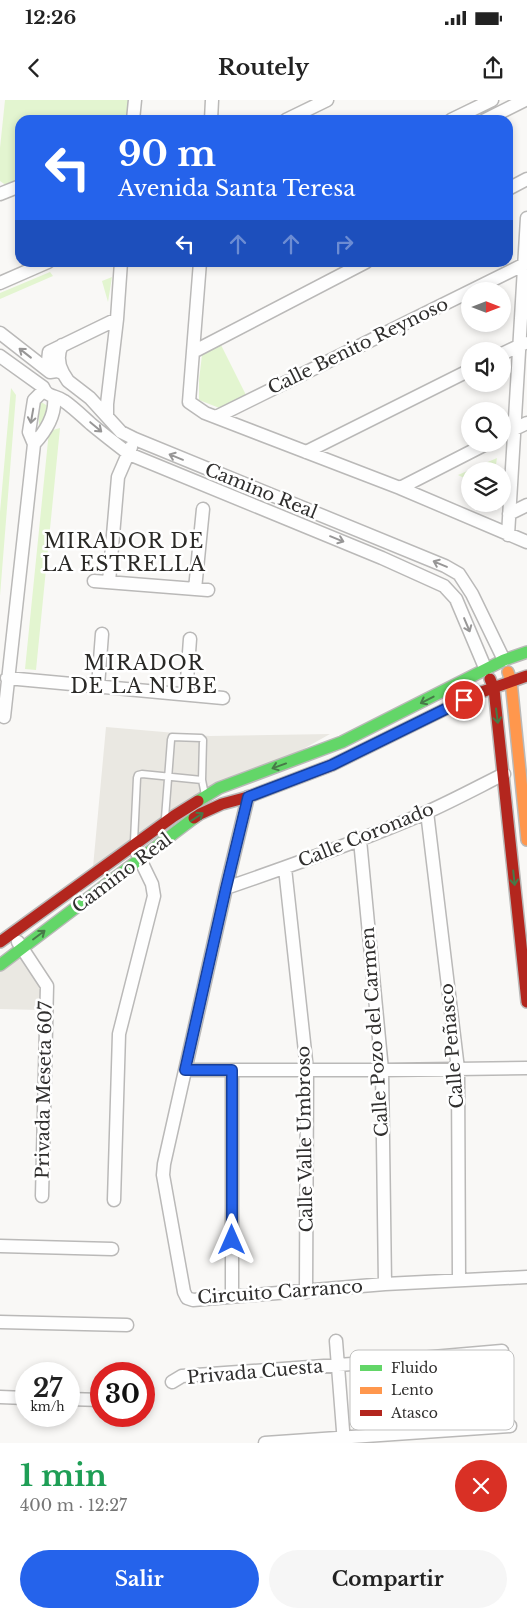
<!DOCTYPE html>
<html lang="es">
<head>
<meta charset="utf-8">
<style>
	body { margin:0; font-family:"Libre Baskerville",serif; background:#f6f6f6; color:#222; height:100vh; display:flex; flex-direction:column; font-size:19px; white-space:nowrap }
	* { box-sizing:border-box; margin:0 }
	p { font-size:16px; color:#767676 }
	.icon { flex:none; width:28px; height:28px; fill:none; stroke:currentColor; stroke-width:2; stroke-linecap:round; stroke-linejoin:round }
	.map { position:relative; height:1343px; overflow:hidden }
	.details { display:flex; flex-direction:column; background:#fff; flex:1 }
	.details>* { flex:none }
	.hud { position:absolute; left:15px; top:15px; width:498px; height:152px; border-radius:15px; box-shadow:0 2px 8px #0003; background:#2563eb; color:#fff; overflow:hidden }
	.needle { width:32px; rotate:90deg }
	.tools { position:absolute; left:461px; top:182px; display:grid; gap:10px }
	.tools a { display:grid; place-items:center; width:50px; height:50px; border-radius:50%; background:#fff; box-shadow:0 2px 8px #0003; font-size:25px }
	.speed { position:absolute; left:15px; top:1262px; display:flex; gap:10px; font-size:25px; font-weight:700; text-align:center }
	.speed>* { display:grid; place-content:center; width:65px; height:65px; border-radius:50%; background:#fff; box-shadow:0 2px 8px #0003; line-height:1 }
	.speed small { font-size:12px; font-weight:400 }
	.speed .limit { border:8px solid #d22; background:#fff; color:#111 }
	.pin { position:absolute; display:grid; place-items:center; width:42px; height:42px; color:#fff; margin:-21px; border:2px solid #fff; border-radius:50%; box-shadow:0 1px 5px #0007 }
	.me { position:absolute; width:55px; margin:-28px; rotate:0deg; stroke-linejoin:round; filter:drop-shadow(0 0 4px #0008) }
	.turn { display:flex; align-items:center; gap:18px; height:105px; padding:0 20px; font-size:22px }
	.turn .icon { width:65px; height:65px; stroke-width:2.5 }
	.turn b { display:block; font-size:35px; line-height:42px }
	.lanes { display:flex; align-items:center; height:48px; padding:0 20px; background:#0003; justify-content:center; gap:25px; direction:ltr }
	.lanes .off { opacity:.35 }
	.round { display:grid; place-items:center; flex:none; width:52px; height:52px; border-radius:26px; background:#f6f6f6 }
	.headline { display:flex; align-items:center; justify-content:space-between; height:85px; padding:0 20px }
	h1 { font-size:30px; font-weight:800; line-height:38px; color:#1e9e55 }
	.button { display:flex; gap:10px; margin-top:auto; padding:10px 20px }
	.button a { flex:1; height:58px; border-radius:30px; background:#2563eb; color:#fff; font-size:20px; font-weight:800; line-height:58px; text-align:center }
	.button a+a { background:#f6f6f6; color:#222 }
	.status { display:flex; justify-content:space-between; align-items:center; height:35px; padding:0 25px; background:#fff; direction:ltr }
	.status svg { height:14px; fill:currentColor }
	header { display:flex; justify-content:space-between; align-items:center; height:65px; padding:0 20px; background:#fff; font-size:22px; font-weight:800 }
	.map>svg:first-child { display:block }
	.built { fill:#eae8e2 }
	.green { fill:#e3f5d0 }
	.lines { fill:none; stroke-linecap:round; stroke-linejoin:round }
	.lane-casing { stroke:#bab9b8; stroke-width:9 }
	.street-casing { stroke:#bab9b8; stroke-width:15 }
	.fast-casing { stroke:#bab9b8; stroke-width:14 }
	.slow-casing { stroke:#bab9b8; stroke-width:14 }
	.jam-casing { stroke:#bab9b8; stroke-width:14 }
	.lane { stroke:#fefefe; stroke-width:6 }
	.street { stroke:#fefefe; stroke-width:12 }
	.fast { stroke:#63d668; stroke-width:11 }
	.slow { stroke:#ff974d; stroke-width:11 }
	.jam { stroke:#b3261e; stroke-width:11 }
	.oneway { stroke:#979696 }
	.oneway2 { stroke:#477a48 }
	.route-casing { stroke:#184099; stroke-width:12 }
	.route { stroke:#2563eb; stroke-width:9 }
	.labels { text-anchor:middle; stroke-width:5; stroke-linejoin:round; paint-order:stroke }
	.street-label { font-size:18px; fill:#302f2e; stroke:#fff }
	.quarter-label { font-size:20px; letter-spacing:1px; fill:#2a2926; stroke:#fff }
	.key { fill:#fff; stroke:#c1c1c0; stroke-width:1 }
	.key-label { font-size:14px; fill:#302f2e }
</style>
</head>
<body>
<div class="status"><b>12:26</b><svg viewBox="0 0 49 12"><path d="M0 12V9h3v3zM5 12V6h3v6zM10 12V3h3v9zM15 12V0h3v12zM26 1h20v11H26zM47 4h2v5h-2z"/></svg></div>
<header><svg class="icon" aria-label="back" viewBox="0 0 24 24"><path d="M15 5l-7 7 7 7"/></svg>Routely<svg class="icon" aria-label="share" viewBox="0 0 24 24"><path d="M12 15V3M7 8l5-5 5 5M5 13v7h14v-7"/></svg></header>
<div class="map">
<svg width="527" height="1343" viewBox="0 0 527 1343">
	<rect width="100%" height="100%" fill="#f9f8f6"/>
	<path class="built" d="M106,627L210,636L330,634L93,767Z
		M20,857L41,887L40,910L0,909V872Z"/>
	<path class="green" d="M5,0H129L127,20H20V81L7,86L0,81V48Z
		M50,172L53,176L0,199V193Z
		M112,177L108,202L102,181Z
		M221,245L246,295L222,309L199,300V280L202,255Z
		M11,288L16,295L0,496V412Z
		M38,300L51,308L39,326Z
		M60,328L36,570L25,569L49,331Z
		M497,358L495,371H470V384L468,380L458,375Z"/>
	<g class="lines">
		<g class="lane-casing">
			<path id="lane" d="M165,718L171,640L172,637L201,638L203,640L202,680
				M134,741L137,678L138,675L142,674L202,680L205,695"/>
		</g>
		<g class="street-casing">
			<path id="street" d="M133,20L135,0
				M211,20L212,0
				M286,20L327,0
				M451,20L492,0
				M485,20L525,0
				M508,89L527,79
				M0,94L20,86
				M200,162L189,302L205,313L400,388L527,442
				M0,183L48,162
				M0,233L50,272L57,271L63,273L68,281L90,298L121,332L135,339L445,466L459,474L472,494L504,560
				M62,245C57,255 58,264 63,273
				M193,252L366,162
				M502,254L525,243
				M0,256L43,287C47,298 56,295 64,301C74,308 82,316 91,324C103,334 116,344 129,354L382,458L444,486L456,499L486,570
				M54,271L48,261L49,252L117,219
				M107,316V304L117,219L121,162
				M216,317L527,163
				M502,335L527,323
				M34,344C46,331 56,315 54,297
				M306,352L470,270
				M400,388L486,344
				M509,414L527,405
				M508,435L527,118
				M94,481L208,490
				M109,482L118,377L131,347
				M195,489L203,409
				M7,578L223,598
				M98,586L102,534
				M186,594L190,539
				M4,617L34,344L29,332L34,300L44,290
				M248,697L226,788L164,1064L163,1075L184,1192L187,1198L193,1200L385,1184L527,1177
				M427,712L458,969L459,1180
				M360,740L382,970L385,1184
				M285,768L307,970L306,1192
				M226,788C293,765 360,741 425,713C452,701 478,687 504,674
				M18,842L47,886L42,1096
				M185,970H382L527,968
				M232,970V1197
				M114,1100L119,934L154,796L152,784L137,753
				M0,1146L112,1149
				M0,1222L127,1225
				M336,1241L344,1343
				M172,1282L182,1276L352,1264L502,1251
				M0,1297L26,1298
				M69,1299L101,1300
				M265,1343L510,1326"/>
		</g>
		<g class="fast-casing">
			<path id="fast" d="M198,701L219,688L342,642L504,560L527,552
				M0,865L194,718"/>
		</g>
		<g class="slow-casing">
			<path id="slow" d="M508,572L511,581L527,740"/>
		</g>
		<g class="jam-casing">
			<path id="jam" d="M490,579L494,589L527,902
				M194,718L200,714L222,704L248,697L332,665L476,594L527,576
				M0,842L174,716L198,701"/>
		</g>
		<use href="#lane" class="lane"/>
		<use href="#street" class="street"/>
		<use href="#fast" class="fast"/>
		<use href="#slow" class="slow"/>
		<use href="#jam" class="jam"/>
	</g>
	<defs><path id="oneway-shaft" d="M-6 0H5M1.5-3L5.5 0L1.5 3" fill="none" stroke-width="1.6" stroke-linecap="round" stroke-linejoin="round" transform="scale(1.25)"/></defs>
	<g class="oneway">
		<use href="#oneway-shaft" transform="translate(25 253) rotate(-142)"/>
		<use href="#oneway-shaft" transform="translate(32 316) rotate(100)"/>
		<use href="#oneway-shaft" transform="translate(96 327) rotate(40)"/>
		<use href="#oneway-shaft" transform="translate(176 357) rotate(-158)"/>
		<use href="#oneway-shaft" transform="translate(337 439) rotate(22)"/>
		<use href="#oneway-shaft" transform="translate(440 464) rotate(-157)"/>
		<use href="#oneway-shaft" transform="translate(467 525) rotate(67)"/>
	</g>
	<g class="oneway2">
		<use href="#oneway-shaft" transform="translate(427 600) rotate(153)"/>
		<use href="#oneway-shaft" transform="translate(497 616) rotate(83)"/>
		<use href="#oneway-shaft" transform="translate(279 666) rotate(160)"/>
		<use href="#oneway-shaft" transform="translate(197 717) rotate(-34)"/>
		<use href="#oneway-shaft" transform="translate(514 778) rotate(84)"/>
		<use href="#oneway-shaft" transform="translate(39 835) rotate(-37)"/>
	</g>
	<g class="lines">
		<g class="route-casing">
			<path id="route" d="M232,1140V970H185L226,788L248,697L332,665L464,600"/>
		</g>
		<use href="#route" class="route"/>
	</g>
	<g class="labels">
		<g class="street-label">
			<text transform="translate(358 246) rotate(-26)" y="6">Calle Benito Reynoso</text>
			<text transform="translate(261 391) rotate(22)" y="6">Camino Real</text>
			<text transform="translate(366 735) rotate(-22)" y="6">Calle Coronado</text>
			<text transform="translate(122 773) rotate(-37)" y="6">Camino Real</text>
			<text transform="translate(375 932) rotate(-94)" y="6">Calle Pozo del Carmen</text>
			<text transform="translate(452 946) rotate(-95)" y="6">Calle Peñasco</text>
			<text transform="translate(44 990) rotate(-89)" y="6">Privada Meseta 607</text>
			<text transform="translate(305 1039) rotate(-91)" y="6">Calle Valle Umbroso</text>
			<text transform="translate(280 1192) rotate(-4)" y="6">Circuito Carranco</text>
			<text transform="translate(255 1272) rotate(-5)" y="6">Privada Cuesta</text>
		</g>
		<g class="quarter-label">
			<text x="124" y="448">MIRADOR DE<tspan x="124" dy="23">LA ESTRELLA</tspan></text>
			<text x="144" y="570">MIRADOR<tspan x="144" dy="23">DE LA NUBE</tspan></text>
		</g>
	</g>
	<rect x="350" y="1250" width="164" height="80" rx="8" class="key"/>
	<rect x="360" y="1265" width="22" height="6" fill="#63d668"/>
	<rect x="360" y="1287" width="22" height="7" fill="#ff974d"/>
	<rect x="360" y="1310" width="22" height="6" fill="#b3261e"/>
	<g class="key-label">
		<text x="391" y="1273">Fluido</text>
		<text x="391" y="1295">Lento</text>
		<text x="391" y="1318">Atasco</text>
	</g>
</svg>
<div class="tools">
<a><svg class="needle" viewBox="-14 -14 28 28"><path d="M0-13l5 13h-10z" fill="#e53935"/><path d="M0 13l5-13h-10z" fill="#767676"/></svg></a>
<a><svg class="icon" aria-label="sound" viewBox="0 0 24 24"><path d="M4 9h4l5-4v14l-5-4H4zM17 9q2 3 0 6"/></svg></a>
<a><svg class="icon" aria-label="search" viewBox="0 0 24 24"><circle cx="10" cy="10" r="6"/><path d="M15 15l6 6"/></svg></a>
<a><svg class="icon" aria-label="layers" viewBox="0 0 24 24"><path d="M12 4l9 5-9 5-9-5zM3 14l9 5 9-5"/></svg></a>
</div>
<div class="speed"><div>27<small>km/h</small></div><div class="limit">30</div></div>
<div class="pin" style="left:464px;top:600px;background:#d93025"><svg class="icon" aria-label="arrive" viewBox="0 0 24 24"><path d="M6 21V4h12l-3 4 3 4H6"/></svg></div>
<svg class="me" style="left:232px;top:1140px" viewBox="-20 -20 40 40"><path d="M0-17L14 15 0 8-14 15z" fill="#2563eb" stroke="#fff" stroke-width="4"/></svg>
<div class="hud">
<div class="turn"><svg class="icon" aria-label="left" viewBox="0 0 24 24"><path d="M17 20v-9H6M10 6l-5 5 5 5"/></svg><div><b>90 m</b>Avenida Santa Teresa</div></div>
<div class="lanes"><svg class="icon" aria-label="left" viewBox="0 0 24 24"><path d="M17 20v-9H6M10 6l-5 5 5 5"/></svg><svg class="icon off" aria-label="ahead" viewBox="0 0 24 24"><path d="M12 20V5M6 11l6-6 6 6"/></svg><svg class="icon off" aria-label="ahead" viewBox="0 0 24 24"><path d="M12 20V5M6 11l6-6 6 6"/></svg><svg class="icon off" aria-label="right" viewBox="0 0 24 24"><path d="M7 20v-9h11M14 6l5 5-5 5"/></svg></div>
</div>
</div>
<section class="details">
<div class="headline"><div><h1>1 min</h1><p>400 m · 12:27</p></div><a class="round" style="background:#d93025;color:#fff"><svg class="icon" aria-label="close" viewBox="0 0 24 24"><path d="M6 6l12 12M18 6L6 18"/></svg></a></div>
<div class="button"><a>Salir</a><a>Compartir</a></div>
</section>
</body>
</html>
